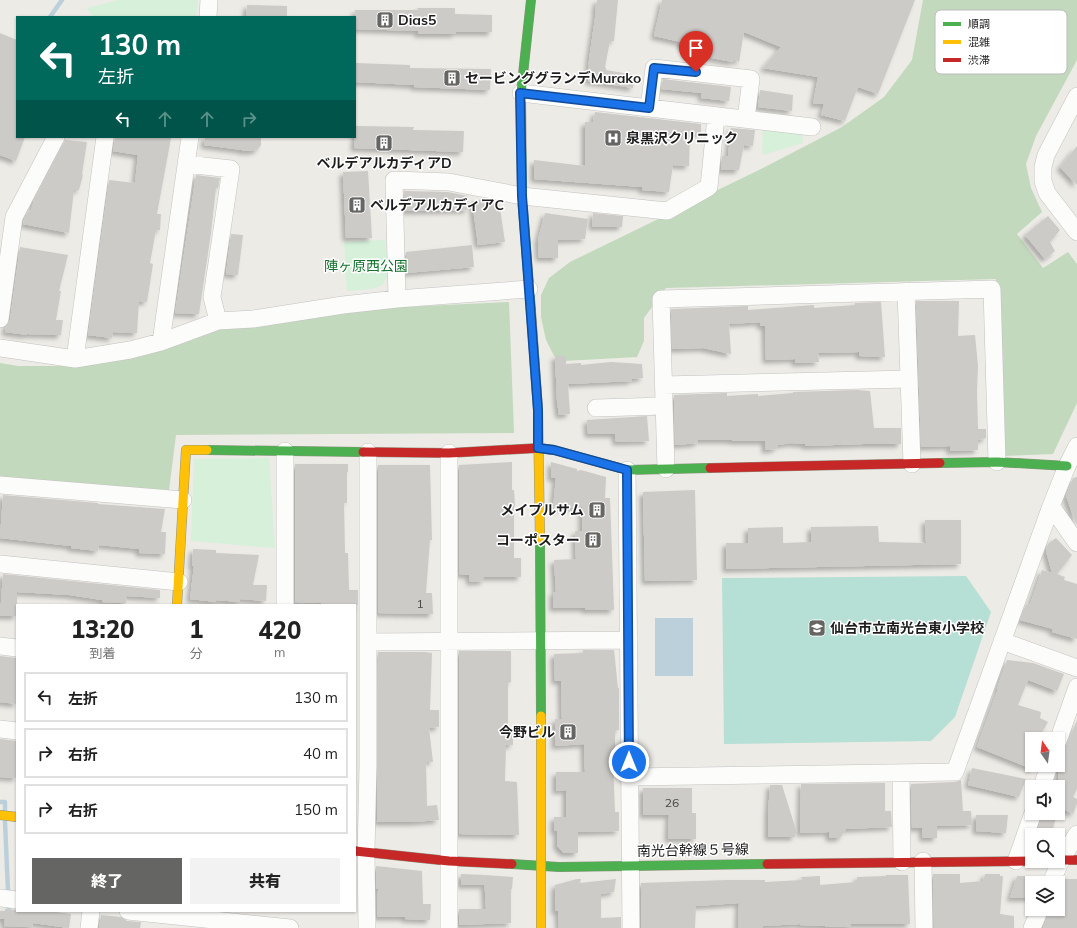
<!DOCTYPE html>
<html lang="ja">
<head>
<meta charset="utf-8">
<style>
	body { margin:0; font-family:Mulish,"Noto Sans JP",sans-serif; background:#f2f2f2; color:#222; height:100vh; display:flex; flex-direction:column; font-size:15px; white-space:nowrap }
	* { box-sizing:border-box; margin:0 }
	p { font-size:13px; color:#767676 }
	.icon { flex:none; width:22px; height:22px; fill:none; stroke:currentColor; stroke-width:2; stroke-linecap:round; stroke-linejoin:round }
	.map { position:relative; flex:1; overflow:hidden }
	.sheet { position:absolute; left:16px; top:604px; width:340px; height:308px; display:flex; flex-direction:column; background:#fff; border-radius:0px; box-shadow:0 1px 3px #0004 }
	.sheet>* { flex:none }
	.hud { position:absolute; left:16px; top:16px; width:340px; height:122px; border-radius:0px; box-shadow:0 1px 3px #0004; background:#00695c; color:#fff; overflow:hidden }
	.needle { width:26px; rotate:346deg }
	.controls { position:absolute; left:1025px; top:732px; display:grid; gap:8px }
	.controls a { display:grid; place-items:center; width:40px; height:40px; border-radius:0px; background:#fff; box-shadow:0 1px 3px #0004; font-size:20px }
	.pin { position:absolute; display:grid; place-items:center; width:34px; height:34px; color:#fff; margin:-41px -17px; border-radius:50% 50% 50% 0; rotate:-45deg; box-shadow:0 0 4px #0007 }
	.pin .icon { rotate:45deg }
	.me { position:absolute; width:44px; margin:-22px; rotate:0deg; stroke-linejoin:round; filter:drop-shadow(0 0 3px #0008) }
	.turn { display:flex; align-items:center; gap:14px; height:84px; padding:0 16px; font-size:18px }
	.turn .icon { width:52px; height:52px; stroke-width:2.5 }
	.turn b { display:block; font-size:28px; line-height:34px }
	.lanes { display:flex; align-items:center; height:38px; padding:0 16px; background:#0003; justify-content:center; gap:20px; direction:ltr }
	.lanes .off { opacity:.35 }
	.eta { display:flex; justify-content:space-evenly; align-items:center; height:68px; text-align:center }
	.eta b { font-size:24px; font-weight:800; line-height:28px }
	.cta { display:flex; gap:8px; margin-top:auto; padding:8px 16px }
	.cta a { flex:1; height:46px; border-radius:0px; background:#656563; color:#fff; font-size:16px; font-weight:800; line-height:46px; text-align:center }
	.cta a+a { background:#f2f2f2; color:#222 }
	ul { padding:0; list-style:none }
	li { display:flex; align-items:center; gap:12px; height:50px; margin:0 8px 6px; padding:0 8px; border:2px solid #e0e0e0; border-radius:0px }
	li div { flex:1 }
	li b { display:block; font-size:15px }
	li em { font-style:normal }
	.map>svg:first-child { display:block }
	.forest { fill:#c3d9bd }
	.park { fill:#d6f0da }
	.pitch { fill:#b6dfd5 }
	.water { fill:#bcd0dc }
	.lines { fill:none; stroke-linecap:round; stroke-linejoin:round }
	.stream { stroke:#bcd0dc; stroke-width:4.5 }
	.building { fill:#cdcbc7; filter:url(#shadow) }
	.street-casing { stroke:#c3c2c0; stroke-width:18 }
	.fast-casing { stroke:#8f9480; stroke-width:10 }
	.slow-casing { stroke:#8f9480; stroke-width:10 }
	.jam-casing { stroke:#8f9480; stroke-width:10 }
	.street { stroke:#fcfcfb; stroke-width:17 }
	.fast { stroke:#4caf50; stroke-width:9 }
	.slow { stroke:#ffc107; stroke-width:9 }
	.jam { stroke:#c62828; stroke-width:9 }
	.route-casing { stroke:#114b97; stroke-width:10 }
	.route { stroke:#1a73e8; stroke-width:7 }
	.labels { text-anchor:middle; stroke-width:3; stroke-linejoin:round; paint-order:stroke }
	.number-label { font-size:12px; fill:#494848 }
	.poi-label { font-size:14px; font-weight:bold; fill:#1d1d1d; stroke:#fff; text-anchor:start }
	.park-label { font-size:14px; fill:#15722e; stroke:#fff }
	.street-label { font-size:14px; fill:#1d1d1d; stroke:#fff }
	.key { fill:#fff; stroke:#bbb; stroke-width:1 }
	.key-label { font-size:11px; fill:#1d1d1d }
</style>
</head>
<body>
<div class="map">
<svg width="1077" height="928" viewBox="0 0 1077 928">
	<defs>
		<filter id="shadow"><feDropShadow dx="-3.5" dy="3.5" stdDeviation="2" flood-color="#0004"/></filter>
	</defs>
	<rect width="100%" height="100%" fill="#ecebe6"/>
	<path class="forest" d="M923,0H1077V60L1036,136L1026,164L1031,188L1042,212L1017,234L1043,268L1068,252L1077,264V403L1053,454L1003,456L996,279L666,288L644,318V341L637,357L564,361L554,356L546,340L541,317V295L549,278L570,262L763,168L842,127L884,97L912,60Z
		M509,302L514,433L176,435L169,490L0,478V363L18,366H86L157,350L253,319L402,307Z"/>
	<path class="park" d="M119,0H198L196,16L191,17H93L87,8Z
		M763,130L802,133L803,143L762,155Z
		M385,240C386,253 394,281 378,287C372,290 354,290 347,291L344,242Z
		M269,458L275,548L191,541L194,459Z"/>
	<path class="pitch" d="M966,576L991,612L955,717L931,741L724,744L722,578Z"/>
	<path class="water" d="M655,618H693V676H655Z"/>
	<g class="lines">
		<path class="stream" d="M50,17L62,0
			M0,802H5V810
			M5,822L9,914"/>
	</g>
	<path class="building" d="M597,0H618L614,41H610L605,67L606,68V70L635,75L633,88L588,81L589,60L596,11H595Z
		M662,0H915L878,94L858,87L845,121L821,115L824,104H813L818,77L763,68L781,47L744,32L739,62L734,59L733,62L711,58L712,52L680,45L681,42L654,36Z
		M247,5L287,6V17H246Z
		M417,8H455V14L492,15V32H455L456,34H418V31L355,29V10H418Z
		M0,33L17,40V137H25L16,161L0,155Z
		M355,63L410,65V68L491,69L490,90L414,87V85L355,82Z
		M663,79L731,87L729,101L701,98L702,93L661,89Z
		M760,90L793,95L792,111L758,107Z
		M595,112L701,124V134L690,133L689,166L673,165L669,192L642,190V187L534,179V160L585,166V122H593Z
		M356,126L414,127L413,130L464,131L463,152L354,148Z
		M731,128L755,130L753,146L744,145L739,170H721L722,156H728Z
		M115,137L171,138L157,214H161L160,230H156L150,263L153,264L147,302L139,301L137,333L113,332L112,338L88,335L109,180L135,183L138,155L113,151Z
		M205,137H261V145L258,149L254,151H242V150L204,145Z
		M65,140L87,142L82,174L83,175L79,190H74L69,233L23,224L24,220L29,210L31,211L34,200Z
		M1077,146V185L1060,167Z
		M368,171L372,238H346L343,172Z
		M196,175L220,178L218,189L216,188L211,233L199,314L175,313Z
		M404,191L448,192L468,196V210L405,211Z
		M486,199L499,202L505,242L478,245L472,201Z
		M545,213L588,219L585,239L558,240V258H539L538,240Z
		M593,213L623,216L622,227H592Z
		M1048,216L1060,230L1050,242L1055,251L1045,259L1025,235Z
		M231,234L243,235L238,275L226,274Z
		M472,245L474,267L406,273V252Z
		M20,247L68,255L59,291H61L56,320H63L61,335L27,334V335L5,332L6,327L10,320Z
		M916,301H959L958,336L975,335L978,366L977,390L978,429H986V438L978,440V450L950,451V446L921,447Z
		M881,302L885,357L859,356V352L818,353L819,362L795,363V359L766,360L765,326H760L761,322L729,324L731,354L703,348L672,349L671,309L748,306V310L814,305V308L855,305V303Z
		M555,356H566V364L581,363V365L611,362L642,364L643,378L632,379V381L568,384L570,414L559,415L557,401Z
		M857,390L870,391L874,428H901V444H863L805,446V444L791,443L778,445L776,449L765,450V441H732V440H698V443L675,445L674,395L727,393V396L758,394V396L793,393V392Z
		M647,416L649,441L616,442L615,434H588L587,420Z
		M512,462V490H514L515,506H514V558H521V577H484V581L470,582L469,575L459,574V465Z
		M551,462L577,469V471L581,470L606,477L605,498H610L614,610H585V608H553V592H556L554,560L576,559L575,531H582V507L553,508L556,478H551Z
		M295,464H348V472H347V503H344L345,553H348L349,590H358V605H321V603L295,602Z
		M378,465H430L432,540H430L426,593H432L433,614L378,613Z
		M1077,477V523L1076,524L1066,496L1073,478Z
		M695,490L697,580L645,581L643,492Z
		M3,495L98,503V504L165,509L161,532H166L165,554L139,553V549L99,545L98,551L71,548V546L0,538Z
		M925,520H961V564L726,569V543H748V528L783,527V543L811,542V527L878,526L879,542L926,543Z
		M1056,538L1072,555L1057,574L1065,577L1064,580L1077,584V639L1052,632L1053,629L1020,620L1026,604L1030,605L1042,570L1052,573L1046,551L1048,544Z
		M193,549L216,550V553L259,555L253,585H267L266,601L240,599V602L216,600V602L190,599L194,566H192Z
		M3,574L160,590V598L127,596L126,603L102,602V600L69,595L17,592V616H0Z
		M583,650H614L618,688H619V730H615V762H613L615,812H619V831L578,832V853H564L557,846V831H554V817H566V790L556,791V772H585L584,744L555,746V719H562L561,681H555L554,654L583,653Z
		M459,651H511V682L508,683V733H513V745H506L505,781L517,782L519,835L459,834Z
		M378,652H425L432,653L430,710H439V727L429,728L433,762H426L427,806L437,805L439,820L413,822H377Z
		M0,656L17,658V704L0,702Z
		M1007,660L1033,663L1064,674L1057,691L1028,680L1018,705L1041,712L1040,718L1048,722L1040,736L1032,733V769L977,747L998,689H997Z
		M1077,720V789L1073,797L1077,799V804L1073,814L1058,806V761L1064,749L1067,744Z
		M0,739L17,741V778L0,777Z
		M972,768L1026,779L1019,797L968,785Z
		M961,780L963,811H971L972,825L937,826V838H923L922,828H912L911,784L955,782Z
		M885,783V811H891L892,827L846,829L840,838H829V832L800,833L801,784Z
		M770,785H782L797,833H795V837H768V814Z
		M643,788H692V813H696V839H668L669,815H643Z
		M976,815H1008L1006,833L976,831Z
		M1042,816L1056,818L1051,835H1036Z
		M376,866L422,871L423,904H431L430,920L405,919V917H377L378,889H376Z
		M461,874L484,875V885H461Z
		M933,874H960V883L983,881L985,874H1000V876H1003L1000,914L1014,916V928H934Z
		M484,875L513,877L512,889H511V923L459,925V909H486Z
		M886,875H908L910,924H851V926L825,927V926L800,925V924L763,926V928H738L739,903L696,906L695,928H641V883L727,880H765V882L802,880L801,877L820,876V885L857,882V877L886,876Z
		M1017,876H1032L1031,898H1010Z
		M577,879H581L580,883L616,879L614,892L601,894V918L621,917V928H559L558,911H555V885Z
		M1063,879H1077V928H1043L1050,910L1058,911V890Z
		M5,909L17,910V911H49L71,914L69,928L33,923L32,927L4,926L5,919H0V911H5Z
		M101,915L121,917L127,921L141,922L140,928H99Z"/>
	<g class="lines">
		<g class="street-casing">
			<path id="street" d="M208,17L209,0
				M521,93L812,127
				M1077,96L1046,155L1043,167V181L1047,193L1077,232
				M649,108L654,68L751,79L746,119
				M186,164L231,169L212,297L218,321
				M906,291L912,464
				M397,299L394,180L449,182L522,196L667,211L709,187L716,116
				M0,319L14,217L56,137
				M161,342L190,137
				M0,348L75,359L130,350L161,342L218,321L253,319L343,305L397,299L529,289
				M75,359L105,137
				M664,385L909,379
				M596,408L664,406
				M285,451V605
				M449,453V928
				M666,469L661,299L992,289L997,462
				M627,470L631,928
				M0,485L183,500
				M1051,506L1077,543
				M0,564L179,582
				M1002,641L1077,668
				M368,642L629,640
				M0,646L17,648
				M0,729L17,731
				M1058,741L1077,687
				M901,773L902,862
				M629,777L955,772L1051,506L1067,466L1077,446
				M1042,787L1049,765
				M923,861L924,928
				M1016,861L1033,813
				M1051,883L1061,860L1077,834
				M0,898L17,900
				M128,911L290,928
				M89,928L91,911
				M367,928L366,852L368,766V452
				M1032,928L1040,909"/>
		</g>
		<g class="fast-casing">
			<path id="fast" d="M531,311L522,196L521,93L531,0
				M539,448L554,450L627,470L710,468
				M207,450L363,452
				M940,463L997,462L1067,466
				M540,541L541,716
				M512,864L559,867L767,864"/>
		</g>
		<g class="slow-casing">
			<path id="slow" d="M531,311L538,410L540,541
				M177,605L186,450H207
				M541,716V928
				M0,815L17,817"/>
		</g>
		<g class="jam-casing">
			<path id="jam" d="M363,452L449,453L539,448
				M710,468L940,463
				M355,851L449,861L512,864
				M1058,860H1077
				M767,864L1032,861"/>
		</g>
		<use href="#street" class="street"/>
		<use href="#fast" class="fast"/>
		<use href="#slow" class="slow"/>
		<use href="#jam" class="jam"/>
	</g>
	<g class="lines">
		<g class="route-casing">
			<path id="route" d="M629,762L627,470L554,450L538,448V410L522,196L520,93L649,108L654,68L696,72"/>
		</g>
		<use href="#route" class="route"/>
	</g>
	<defs>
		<g id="building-square" transform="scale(0.9)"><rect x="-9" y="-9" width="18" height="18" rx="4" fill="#656563" stroke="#fff"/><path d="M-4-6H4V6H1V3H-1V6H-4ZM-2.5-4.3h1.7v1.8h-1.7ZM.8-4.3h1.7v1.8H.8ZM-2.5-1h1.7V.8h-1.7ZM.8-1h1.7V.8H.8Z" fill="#fff"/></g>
		<g id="hospital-square" transform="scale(0.9)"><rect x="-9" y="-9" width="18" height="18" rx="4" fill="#656563" stroke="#fff"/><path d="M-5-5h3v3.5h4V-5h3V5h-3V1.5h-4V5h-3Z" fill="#fff"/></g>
		<g id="school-square" transform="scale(0.9)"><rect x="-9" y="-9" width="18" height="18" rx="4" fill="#656563" stroke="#fff"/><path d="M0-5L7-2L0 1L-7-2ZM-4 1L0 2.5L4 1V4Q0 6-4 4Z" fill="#fff"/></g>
	</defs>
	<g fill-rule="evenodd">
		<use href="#building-square" x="385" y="20"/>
		<use href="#building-square" x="452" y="78"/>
		<use href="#hospital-square" x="613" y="138"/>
		<use href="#building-square" x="384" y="143"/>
		<use href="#building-square" x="357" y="205"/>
		<use href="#building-square" x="597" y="510"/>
		<use href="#building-square" x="593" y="540"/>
		<use href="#school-square" x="817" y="628"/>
		<use href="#building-square" x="568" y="732"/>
	</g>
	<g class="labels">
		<g class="number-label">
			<text x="420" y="608">1</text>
			<text x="672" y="807">26</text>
		</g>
		<g class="poi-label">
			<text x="398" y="25">Dias5</text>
			<text x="465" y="83">セービンググランデMurako</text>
			<text x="626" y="143">泉黒沢クリニック</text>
			<text x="384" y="168" text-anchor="middle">ベルデアルカディアD</text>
			<text x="370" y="210">ベルデアルカディアC</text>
			<text x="584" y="515" text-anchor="end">メイプルサム</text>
			<text x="580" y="545" text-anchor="end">コーポスター</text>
			<text x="830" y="633">仙台市立南光台東小学校</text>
			<text x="555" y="737" text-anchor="end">今野ビル</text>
		</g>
		<g class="park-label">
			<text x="366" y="271">陣ヶ原西公園</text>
		</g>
		<g class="street-label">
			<text transform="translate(693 850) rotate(-1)" y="5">南光台幹線５号線</text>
		</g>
	</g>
	<rect x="935" y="10" width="132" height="64" rx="6" class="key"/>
	<rect x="943" y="22" width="18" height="4" fill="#4caf50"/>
	<rect x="943" y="40" width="18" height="4" fill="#ffc107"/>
	<rect x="943" y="58" width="18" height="4" fill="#c62828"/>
	<g class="key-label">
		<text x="968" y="28">順調</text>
		<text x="968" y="46">混雑</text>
		<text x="968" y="64">渋滞</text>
	</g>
</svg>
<div class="controls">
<a><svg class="needle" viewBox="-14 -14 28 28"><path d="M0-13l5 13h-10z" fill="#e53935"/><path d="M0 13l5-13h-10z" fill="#767676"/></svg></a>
<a><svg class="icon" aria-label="sound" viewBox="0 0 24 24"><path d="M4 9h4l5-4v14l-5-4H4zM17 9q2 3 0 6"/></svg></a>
<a><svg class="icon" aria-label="search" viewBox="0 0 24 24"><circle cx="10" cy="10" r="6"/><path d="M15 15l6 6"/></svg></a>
<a><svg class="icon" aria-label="layers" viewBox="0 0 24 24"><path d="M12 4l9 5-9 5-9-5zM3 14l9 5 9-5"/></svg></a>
</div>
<div class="pin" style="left:696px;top:72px;background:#d93025"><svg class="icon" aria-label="arrive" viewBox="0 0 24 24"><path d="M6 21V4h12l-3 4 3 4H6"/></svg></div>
<svg class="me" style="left:629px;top:762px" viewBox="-20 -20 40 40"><circle r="17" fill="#1a73e8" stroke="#fff" stroke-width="3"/><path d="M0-11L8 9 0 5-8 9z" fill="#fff"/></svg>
<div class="hud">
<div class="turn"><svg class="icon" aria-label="left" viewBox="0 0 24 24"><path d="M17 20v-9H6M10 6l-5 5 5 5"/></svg><div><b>130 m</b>左折</div></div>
<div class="lanes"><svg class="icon" aria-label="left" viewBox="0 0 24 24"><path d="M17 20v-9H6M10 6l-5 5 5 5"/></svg><svg class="icon off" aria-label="ahead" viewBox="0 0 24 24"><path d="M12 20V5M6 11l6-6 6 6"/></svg><svg class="icon off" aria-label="ahead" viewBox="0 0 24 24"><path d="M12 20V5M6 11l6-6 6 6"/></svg><svg class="icon off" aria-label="right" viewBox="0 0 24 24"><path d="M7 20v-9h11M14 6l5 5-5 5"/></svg></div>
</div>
<section class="sheet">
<div class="eta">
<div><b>13:20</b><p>到着</p></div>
<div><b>1</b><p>分</p></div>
<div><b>420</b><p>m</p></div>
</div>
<ul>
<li><svg class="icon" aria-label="left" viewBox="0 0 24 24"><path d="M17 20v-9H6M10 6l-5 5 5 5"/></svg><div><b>左折</b></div><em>130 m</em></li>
<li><svg class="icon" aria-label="right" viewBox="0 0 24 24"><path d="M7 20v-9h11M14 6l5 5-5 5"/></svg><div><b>右折</b></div><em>40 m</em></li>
<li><svg class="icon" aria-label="right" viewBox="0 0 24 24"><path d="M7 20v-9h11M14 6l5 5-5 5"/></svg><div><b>右折</b></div><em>150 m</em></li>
</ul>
<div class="cta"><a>終了</a><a>共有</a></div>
</section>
</div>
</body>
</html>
